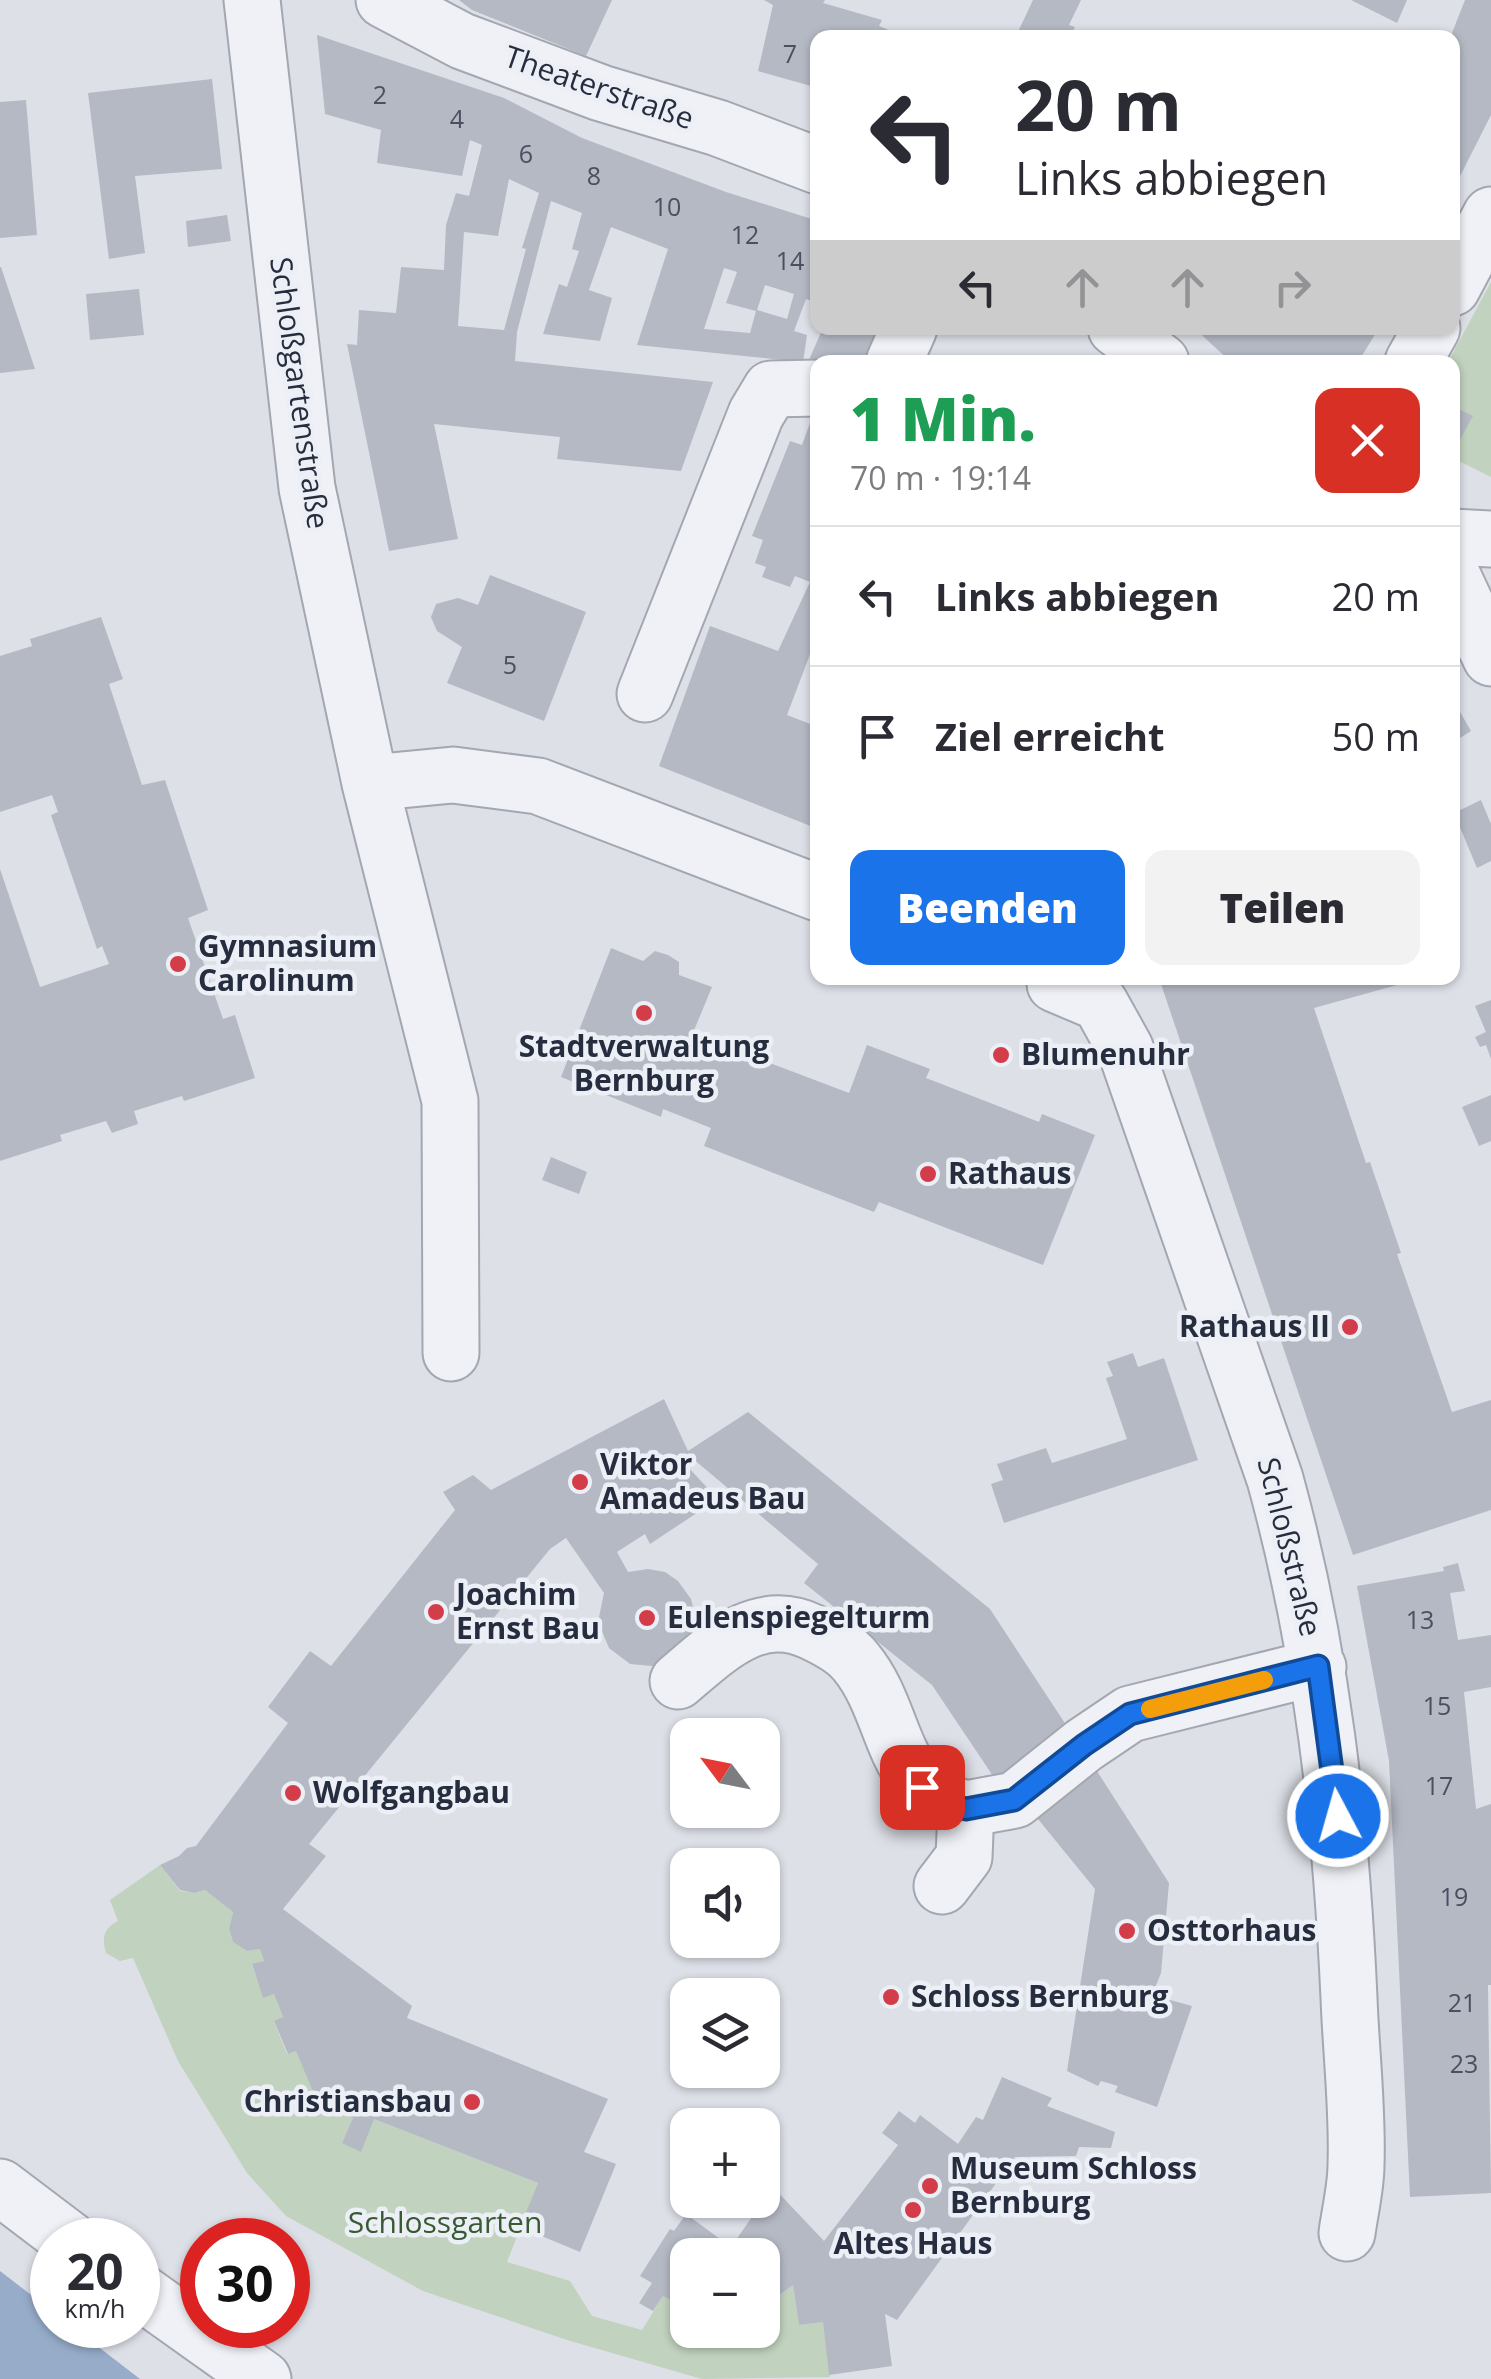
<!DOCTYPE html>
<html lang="de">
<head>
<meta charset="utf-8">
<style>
	body { margin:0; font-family:"Open Sans",sans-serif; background:#f2f2f3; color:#2b2b33; height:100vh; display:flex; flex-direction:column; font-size:38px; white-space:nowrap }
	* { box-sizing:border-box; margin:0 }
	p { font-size:32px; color:#7c7c81 }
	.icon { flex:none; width:55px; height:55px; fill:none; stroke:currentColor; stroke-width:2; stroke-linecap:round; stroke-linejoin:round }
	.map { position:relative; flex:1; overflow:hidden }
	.drawer { position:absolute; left:810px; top:355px; width:650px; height:630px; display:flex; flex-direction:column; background:#fff; border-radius:20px; box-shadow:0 2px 8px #0004 }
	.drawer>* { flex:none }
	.banner { position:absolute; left:810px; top:30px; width:650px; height:305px; border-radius:20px; box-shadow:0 2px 8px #0004; background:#fff; color:#2b2b33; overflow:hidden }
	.needle { width:65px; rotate:302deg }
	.tools { position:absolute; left:670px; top:1718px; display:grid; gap:20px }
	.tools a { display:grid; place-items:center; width:110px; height:110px; border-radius:20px; background:#fff; box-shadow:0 2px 8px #0004; font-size:50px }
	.speed { position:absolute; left:30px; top:2218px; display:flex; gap:20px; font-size:50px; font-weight:700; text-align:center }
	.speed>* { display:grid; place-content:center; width:130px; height:130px; border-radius:50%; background:#fff; box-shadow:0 2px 8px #0004; line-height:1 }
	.speed small { font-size:25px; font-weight:400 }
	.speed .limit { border:15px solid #d22; background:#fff; color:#111 }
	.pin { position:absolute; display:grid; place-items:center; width:85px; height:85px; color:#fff; margin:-42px; border-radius:20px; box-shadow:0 5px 15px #0006 }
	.me { position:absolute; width:110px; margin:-55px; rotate:354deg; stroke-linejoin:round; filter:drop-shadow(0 0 8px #0008) }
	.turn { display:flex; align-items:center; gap:35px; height:210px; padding:0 40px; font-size:45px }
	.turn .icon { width:130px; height:130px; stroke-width:2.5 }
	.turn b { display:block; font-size:70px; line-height:85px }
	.lanes { display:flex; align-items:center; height:95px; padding:0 40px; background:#0003; justify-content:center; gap:50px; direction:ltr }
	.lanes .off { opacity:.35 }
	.round { display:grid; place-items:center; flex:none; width:105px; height:105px; border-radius:20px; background:#f2f2f3 }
	.headline { display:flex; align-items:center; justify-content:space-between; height:170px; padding:0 40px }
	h1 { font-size:60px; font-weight:800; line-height:75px; color:#1e9e55 }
	.primary-button { display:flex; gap:20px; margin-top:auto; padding:20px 40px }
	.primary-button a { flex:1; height:115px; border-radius:20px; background:#1a73e8; color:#fff; font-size:40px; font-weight:800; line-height:115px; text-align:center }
	.primary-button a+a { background:#f2f2f3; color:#2b2b33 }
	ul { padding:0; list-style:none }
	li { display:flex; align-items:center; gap:30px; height:140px; padding:0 40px; border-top:2px solid #e1e1e2 }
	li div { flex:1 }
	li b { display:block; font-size:38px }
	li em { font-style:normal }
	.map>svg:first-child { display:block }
	.green { fill:#c1d2be }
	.water { fill:#96acc9 }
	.building { fill:#b4b9c4; fill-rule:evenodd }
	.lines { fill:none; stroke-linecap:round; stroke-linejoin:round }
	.minor-casing { stroke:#a2a7b1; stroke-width:59 }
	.minor { stroke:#f0f1f6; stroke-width:55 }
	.route-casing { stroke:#114b97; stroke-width:25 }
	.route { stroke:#1a73e8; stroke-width:18 }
	.slow { stroke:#f59e0b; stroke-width:18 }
	.poi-dot { fill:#d33c49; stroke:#eceff5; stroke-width:4 }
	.labels { text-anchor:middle; stroke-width:9; stroke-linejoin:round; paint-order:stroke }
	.number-label { font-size:25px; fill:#4a5060 }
	.street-label { font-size:30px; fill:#262d3f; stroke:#eceff5 }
	.poi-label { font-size:30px; font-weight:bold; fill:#262d3f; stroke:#eceff5; text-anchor:start }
	.park-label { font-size:30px; fill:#385b33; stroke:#eceff5 }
</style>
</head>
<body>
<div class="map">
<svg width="1491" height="2379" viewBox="0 0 1491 2379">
	<rect width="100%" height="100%" fill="#dde0e7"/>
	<path class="green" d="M1491,282V477L1453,458L1452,362H1448Z
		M160,1865L180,1891L194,1893L205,1890L233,1912L229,1929L233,1942L247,1951L260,1949L264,1961L252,1965L263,1997L274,1994L283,2017L274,2022L287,2054L296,2051L335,2105L355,2113L342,2143L374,2119L538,2183L507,2262L570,2281L592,2316L642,2330L663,2296L687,2309L688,2330H728L758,2345L769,2329L763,2324V2308L793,2285L799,2325L823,2322L830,2377L702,2379L567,2340L423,2291L286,2216L247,2173L178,2061L133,1958L120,1961L106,1953C102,1938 103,1929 118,1921L110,1900Z"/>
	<path class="water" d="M0,2271L52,2311V2325H70L140,2379H0Z"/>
	<path class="building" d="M459,0H612L586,56L472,10Z
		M764,0H825L823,3L882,20L879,26L909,38H818V88L758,71L773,5Z
		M1033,0H1081L1069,25L1075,27L1069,38H1015Z
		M1351,0H1407L1397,23Z
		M1465,0H1491V115L1452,192V38H1450Z
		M317,35L504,98L582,138L726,192L818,221V303L806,299L794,331L807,335L803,362L637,345L668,249L611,227L589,290L612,298L600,341L543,334L559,284L567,287L579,251L572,249L582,213L551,201L517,332L515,361L713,382L681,471L557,459L560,437L434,424L458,539L389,551L347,344L357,345L359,310L396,313L401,267L444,270L446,225L456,193L469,196L482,145L470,140L462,176L377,163L381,130L325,114ZM509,179L539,193L522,248L526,249L504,330L458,326L464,232L498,236ZM724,268L737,272L726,303L756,311L750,333L704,329ZM765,285L794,294L787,319L757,310Z
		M212,79L222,169L135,176L145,253L109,259L88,93Z
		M26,100L37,235L0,238V102Z
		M227,215L231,241L188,247L186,221Z
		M0,267H1L35,369L0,373Z
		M139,289L144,335L90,340L86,294Z
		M823,328H879L863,362H808Z
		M1194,328H1379L1358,362H1231Z
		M1452,406L1473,416L1452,454Z
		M810,423L818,426V633L787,715L818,727V829L659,766L710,626L778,651L810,582L795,576L790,587L762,577L766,567L755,563L763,540L752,536L790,441L802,445Z
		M490,575L586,612L544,721L447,683L462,647L437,631L431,617L436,604L458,598L478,605Z
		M101,617L123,679L109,684L142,785L165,780L208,910L188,918L223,1019L235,1015L255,1078L184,1101L182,1096L134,1111L138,1124L112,1133L106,1121L60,1135L62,1141L0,1161V869L40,987L109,964L102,946L97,949L51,815L58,812L52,795L0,812V656L32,646L30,639Z
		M1452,698L1471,731L1452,743Z
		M1481,800L1491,824V861L1477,868L1454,813Z
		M611,948L643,961L655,951L668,955L679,962V975L712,987L690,1040L738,1060L741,1052L849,1093L867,1045L930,1069L926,1078L1039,1122L1042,1114L1095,1135L1043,1265L879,1202L874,1212L704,1146L711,1128L663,1109L661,1117L561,1077Z
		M1159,978H1406L1408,982L1314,1008L1366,1163L1370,1162L1401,1253L1397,1254L1452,1412L1491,1400V1510L1353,1555Z
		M1491,1000V1059L1486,1045L1480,1047L1475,1037L1486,1032L1475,1006Z
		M1491,1095V1141L1479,1146L1462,1107Z
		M551,1157L587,1172L579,1194L542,1180Z
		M1133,1353L1138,1367L1164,1358L1198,1460L1004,1523L991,1484L1003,1480L997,1464L1046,1448L1052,1463L1127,1439L1106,1378L1113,1376L1107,1362Z
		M664,1399L688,1451L748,1412L990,1609L1072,1734L997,1782L932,1685L804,1583L818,1564L692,1458L684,1463L718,1499L650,1544L645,1534L617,1552L628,1572L648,1569L665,1572L678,1581L691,1599L695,1615L691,1635L664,1663L652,1666L630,1664L609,1648L598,1622L604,1593L566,1538L550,1549L309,1844L326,1856L283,1909L412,2006L407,2018L608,2099L584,2152L616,2164L580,2252L520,2227L538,2183L374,2119L361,2152L342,2143L355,2113L335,2105L328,2113L320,2108L296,2051L288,2054L274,2021L283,2017L274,1994L263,1998L252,1964L264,1961L260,1949L247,1951L233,1942L229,1929L233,1912L205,1890L194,1893L180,1890L160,1865L179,1856L187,1848L196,1846L288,1723L268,1707L310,1651L331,1666L455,1510L443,1492L473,1475L491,1490Z
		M1458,1563L1465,1591L1450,1593L1458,1640L1491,1635V1687L1464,1692L1476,1809L1491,1804V1985H1488L1491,2193L1410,2197L1389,1761L1357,1586L1444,1571L1443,1567Z
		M1093,1765L1169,1883L1161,1973L1152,1995L1192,2006L1157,2107L1115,2092L1118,2086L1101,2081L1098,2086L1067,2071L1095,1889L1029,1808Z
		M1002,2077L1052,2098L1047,2106L1115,2132L1111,2148L1079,2147L1076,2156L1015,2157L897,2320L885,2314L892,2366L829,2375L823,2322L799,2325L793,2285L762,2308V2255H688V2309L663,2296L653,2311L639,2303L652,2283L640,2276L670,2229L674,2231L686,2214L731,2247L773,2187L824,2241L898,2145L882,2133L899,2111L915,2123L920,2115L958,2144L976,2117L983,2120Z
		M762,2324L769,2329L758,2345L728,2330H762Z"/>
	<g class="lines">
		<g class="minor-casing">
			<path id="minor" d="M252,0L307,488L370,783L450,1101L451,1353
				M384,0L462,41L601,93L718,128L818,166
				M1452,288L1491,215
				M1116,328L1161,362
				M894,362L909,328
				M1413,362L1432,328
				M1452,537L1491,539
				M1452,575L1491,658
				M645,694L756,414L771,389L818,388
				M370,783L453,775L538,786L818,893
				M1057,978L1055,984L1100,1003L1125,1048L1275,1479C1322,1650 1341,1821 1349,1998C1351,2053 1358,2110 1356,2165C1356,2187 1350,2211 1347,2233
				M678,1681C717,1648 758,1606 812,1632C827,1639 845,1648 856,1662C899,1714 887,1788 966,1809
				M942,1886L964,1857L966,1809L1015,1800L1084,1745L1130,1714L1318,1667
				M0,2187L70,2240
				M138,2290L263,2379"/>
		</g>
		<use href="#minor" class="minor"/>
	</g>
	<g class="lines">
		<g class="route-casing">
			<path id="route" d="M922,1787L940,1802L966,1809L1014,1800L1084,1745L1130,1714L1318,1666L1338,1816"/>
		</g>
		<use href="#route" class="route"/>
		<path class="slow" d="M1150,1709L1264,1680"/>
	</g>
	<g class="poi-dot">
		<circle cx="178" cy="964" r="10"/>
		<circle cx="644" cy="1013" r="10"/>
		<circle cx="1001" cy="1055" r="10"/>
		<circle cx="928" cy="1174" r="10"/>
		<circle cx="1350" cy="1327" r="10"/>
		<circle cx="580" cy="1482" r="10"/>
		<circle cx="436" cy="1612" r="10"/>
		<circle cx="647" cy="1618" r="10"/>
		<circle cx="293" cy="1793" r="10"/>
		<circle cx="1127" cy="1931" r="10"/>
		<circle cx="891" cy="1997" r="10"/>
		<circle cx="472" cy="2102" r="10"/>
		<circle cx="930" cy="2186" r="10"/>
		<circle cx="913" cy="2210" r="10"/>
	</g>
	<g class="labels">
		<g class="number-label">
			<text x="790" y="63">7</text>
			<text x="380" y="104">2</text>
			<text x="457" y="128">4</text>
			<text x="526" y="163">6</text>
			<text x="594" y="185">8</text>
			<text x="667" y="216">10</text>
			<text x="745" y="244">12</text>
			<text x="790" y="270">14</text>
			<text x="510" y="674">5</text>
			<text x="1420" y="1629">13</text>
			<text x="1437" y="1715">15</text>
			<text x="1439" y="1795">17</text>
			<text x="1454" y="1906">19</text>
			<text x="1462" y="2012">21</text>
			<text x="1464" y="2073">23</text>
		</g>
		<g class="street-label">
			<text transform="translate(599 88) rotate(19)" y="10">Theaterstraße</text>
			<text transform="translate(299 393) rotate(82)" y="10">Schloßgartenstraße</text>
			<text transform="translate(1289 1547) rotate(76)" y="10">Schloßstraße</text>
		</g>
		<g class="poi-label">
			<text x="198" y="957">Gymnasium<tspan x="198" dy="34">Carolinum</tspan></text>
			<text x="644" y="1057" text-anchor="middle">Stadtverwaltung<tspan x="644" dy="34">Bernburg</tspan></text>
			<text x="1021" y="1065">Blumenuhr</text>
			<text x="948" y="1184">Rathaus</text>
			<text x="1330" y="1337" text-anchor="end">Rathaus II</text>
			<text x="600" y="1475">Viktor<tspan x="600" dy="34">Amadeus Bau</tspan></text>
			<text x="456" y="1605">Joachim<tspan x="456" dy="34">Ernst Bau</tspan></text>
			<text x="667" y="1628">Eulenspiegelturm</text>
			<text x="313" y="1803">Wolfgangbau</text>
			<text x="1147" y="1941">Osttorhaus</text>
			<text x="911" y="2007">Schloss Bernburg</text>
			<text x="452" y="2112" text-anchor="end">Christiansbau</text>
			<text x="950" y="2179">Museum Schloss<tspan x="950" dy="34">Bernburg</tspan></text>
			<text x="913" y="2254" text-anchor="middle">Altes Haus</text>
		</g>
		<g class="park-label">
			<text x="445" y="2233">Schlossgarten</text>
		</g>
	</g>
</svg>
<div class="tools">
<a><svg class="needle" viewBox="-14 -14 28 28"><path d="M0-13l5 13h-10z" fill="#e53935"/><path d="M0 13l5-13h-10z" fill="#7c7c81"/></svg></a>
<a><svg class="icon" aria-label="sound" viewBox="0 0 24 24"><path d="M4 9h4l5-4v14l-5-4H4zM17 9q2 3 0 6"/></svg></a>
<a><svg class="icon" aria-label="layers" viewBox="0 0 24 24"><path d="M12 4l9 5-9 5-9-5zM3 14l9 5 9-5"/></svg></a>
<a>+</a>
<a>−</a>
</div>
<div class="speed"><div>20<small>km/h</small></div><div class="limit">30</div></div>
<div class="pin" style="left:922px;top:1787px;background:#d93025"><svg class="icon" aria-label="arrive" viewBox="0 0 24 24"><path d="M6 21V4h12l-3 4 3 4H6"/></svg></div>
<svg class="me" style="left:1338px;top:1816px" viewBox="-20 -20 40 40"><circle r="17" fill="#1a73e8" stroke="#fff" stroke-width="3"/><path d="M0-11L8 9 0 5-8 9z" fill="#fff"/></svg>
<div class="banner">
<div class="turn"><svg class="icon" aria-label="left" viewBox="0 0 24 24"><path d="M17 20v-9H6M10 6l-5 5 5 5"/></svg><div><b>20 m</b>Links abbiegen</div></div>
<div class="lanes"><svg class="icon" aria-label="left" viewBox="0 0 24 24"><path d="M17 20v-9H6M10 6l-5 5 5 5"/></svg><svg class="icon off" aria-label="ahead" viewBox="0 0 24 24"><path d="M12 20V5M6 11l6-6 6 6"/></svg><svg class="icon off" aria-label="ahead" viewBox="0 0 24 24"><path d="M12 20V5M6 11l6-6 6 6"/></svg><svg class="icon off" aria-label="right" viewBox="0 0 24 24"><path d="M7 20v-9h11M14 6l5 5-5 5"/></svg></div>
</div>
<section class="drawer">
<div class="headline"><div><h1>1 Min.</h1><p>70 m · 19:14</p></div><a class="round" style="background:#d93025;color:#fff"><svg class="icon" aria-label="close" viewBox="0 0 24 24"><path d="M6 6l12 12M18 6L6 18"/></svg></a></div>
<ul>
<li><svg class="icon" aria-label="left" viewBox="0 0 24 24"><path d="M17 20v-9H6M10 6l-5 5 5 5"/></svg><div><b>Links abbiegen</b></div><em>20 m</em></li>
<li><svg class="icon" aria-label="arrive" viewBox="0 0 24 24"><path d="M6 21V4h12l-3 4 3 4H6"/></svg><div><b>Ziel erreicht</b></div><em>50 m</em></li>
</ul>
<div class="primary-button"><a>Beenden</a><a>Teilen</a></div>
</section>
</div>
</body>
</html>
